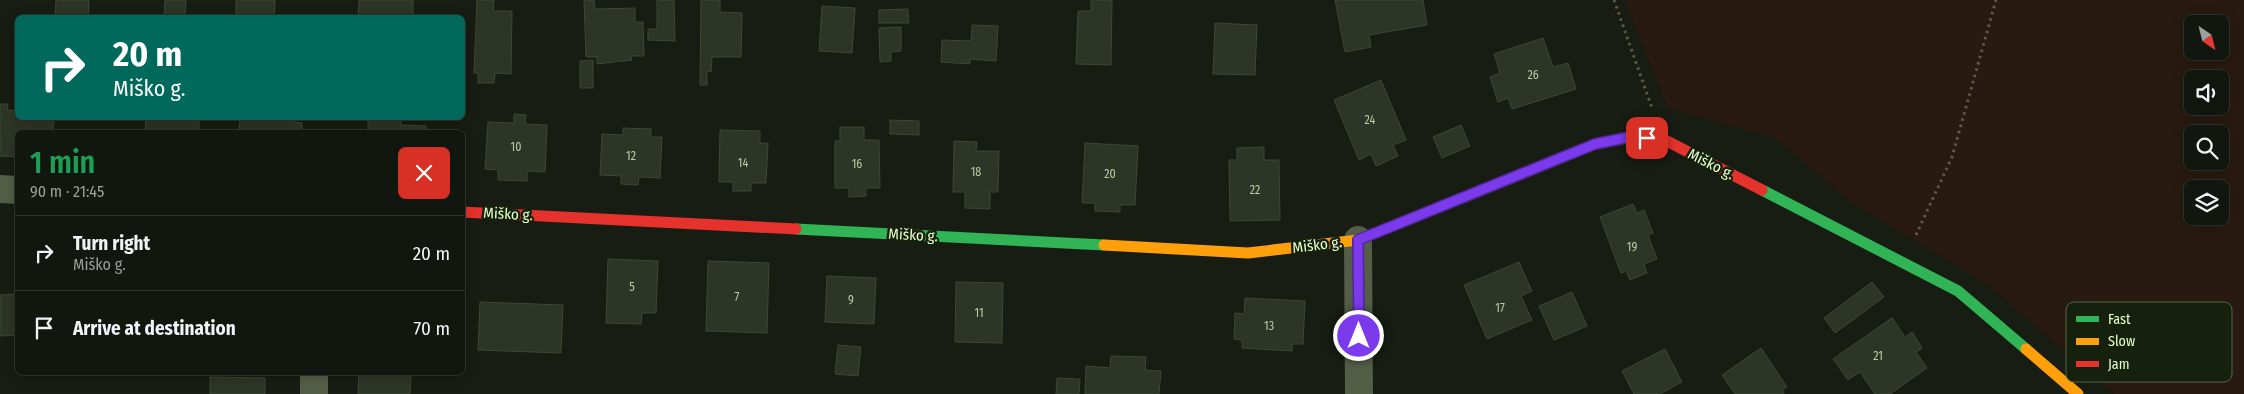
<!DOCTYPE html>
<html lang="en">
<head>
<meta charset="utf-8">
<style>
	body { margin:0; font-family:"Fira Sans Condensed",sans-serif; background:#1a1f17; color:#f1f3f6; height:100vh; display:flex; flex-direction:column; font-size:19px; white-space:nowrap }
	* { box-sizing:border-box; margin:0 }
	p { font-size:16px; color:#9c9f9e }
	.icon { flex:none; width:28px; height:28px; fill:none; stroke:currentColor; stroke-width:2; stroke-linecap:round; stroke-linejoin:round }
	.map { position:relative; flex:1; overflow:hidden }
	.details { position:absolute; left:15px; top:130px; width:450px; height:245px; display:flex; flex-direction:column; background:#11160e; border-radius:8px; box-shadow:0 2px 12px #0003,0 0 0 1px #30352e }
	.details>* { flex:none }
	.banner { position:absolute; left:15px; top:15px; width:450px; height:105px; border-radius:8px; box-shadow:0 2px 12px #0003,0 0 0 1px #30352e; background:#00695c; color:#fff; overflow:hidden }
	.needle { width:32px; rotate:145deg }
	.controls { position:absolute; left:2184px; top:15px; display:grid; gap:10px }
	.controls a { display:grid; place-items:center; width:45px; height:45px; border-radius:8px; background:#11160e; box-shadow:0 2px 12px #0003,0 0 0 1px #30352e; font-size:25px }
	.pin { position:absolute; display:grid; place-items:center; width:42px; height:42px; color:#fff; margin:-21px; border-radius:10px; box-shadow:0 2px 8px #0006 }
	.me { position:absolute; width:55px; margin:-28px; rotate:0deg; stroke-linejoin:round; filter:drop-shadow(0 0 4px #0008) }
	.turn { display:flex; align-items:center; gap:18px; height:105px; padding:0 15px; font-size:22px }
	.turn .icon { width:65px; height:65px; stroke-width:2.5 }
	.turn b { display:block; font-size:35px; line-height:42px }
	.round { display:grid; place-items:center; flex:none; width:52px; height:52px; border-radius:8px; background:#1a1f17 }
	.summary { display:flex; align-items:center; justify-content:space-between; height:85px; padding:0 15px }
	h1 { font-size:30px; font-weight:600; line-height:38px; color:#1e9e55 }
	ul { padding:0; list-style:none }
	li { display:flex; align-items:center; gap:15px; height:75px; padding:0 15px; border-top:1px solid #30352e }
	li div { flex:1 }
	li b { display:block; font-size:19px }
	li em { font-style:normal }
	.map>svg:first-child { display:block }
	.green { fill:#281a10; fill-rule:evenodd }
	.building { fill:#2d3526; stroke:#3d4833 }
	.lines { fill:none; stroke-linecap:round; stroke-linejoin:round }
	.path { stroke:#5e5844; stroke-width:3; stroke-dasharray:2.5 4; stroke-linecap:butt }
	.street { stroke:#545e46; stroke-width:28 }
	.fast { stroke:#30b455; stroke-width:11 }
	.slow { stroke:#ff9f0a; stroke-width:11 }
	.jam { stroke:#e5322d; stroke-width:11 }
	.route-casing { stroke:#51269a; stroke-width:12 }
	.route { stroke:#7c3aed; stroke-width:9 }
	.labels { text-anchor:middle; stroke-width:5; stroke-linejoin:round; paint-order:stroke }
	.number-label { font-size:12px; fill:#b8cca3 }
	.street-label { font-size:15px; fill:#e7ffcd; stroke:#16210d }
	.key { fill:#16210d; stroke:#556447; stroke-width:1 }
	.key-label { font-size:14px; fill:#e7ffcd }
</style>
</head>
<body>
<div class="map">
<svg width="2244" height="394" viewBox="0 0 2244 394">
	<rect width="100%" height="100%" fill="#171d12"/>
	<path class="green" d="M1624,0H2244V394H2114L1987,284L1851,202L1775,138L1668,108ZM2192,24H2220V51H2192ZM2192,79H2220V106H2192ZM2192,134H2220V161H2192ZM2192,189H2220V216H2192Z"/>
	<path class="building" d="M56,0H89L88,18H55Z
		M165,0H186L185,15H196V18H164Z
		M236,0H275L274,18H236Z
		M359,0H413V18H358Z
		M477,0H494L493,11H512L511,74L495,73L494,83H478V73H474Z
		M584,0H594L595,9L635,8V22H643L644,56H631L632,60L597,64V57H586Z
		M657,0H674L675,41L648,40V29H657Z
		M701,0H720V12L742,13L741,57H712L711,72L707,71V85H700Z
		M1091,0H1112L1111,65L1076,64L1078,11H1091Z
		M1335,0H1423L1427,25L1369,35L1371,47L1345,52Z
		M822,6L855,8L852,53L819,51Z
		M908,9L909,23H879V10Z
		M1215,23L1257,25L1255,75L1213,74Z
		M972,25L998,26L996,61L970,59V64L941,62L942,40L971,41Z
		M901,27V51L891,52V61L880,62L879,28Z
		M1543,38L1553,67L1568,63L1576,89L1512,109L1508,98L1498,102L1490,77L1500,73L1494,54Z
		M593,60V88H580V61Z
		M1381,80L1406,140L1393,145L1398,156L1376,166L1371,154L1359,160L1334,100Z
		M0,104H8L7,110L18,111V118H54L53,132H18V157L0,156Z
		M514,114L526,115L525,124L547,125L545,172L527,171V181L498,180V170L485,169L488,122L514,123Z
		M146,118H199V132H135L136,130L145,131Z
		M240,118H293V122L302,123V132H239Z
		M368,118H401V125L426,126V132H368Z
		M890,120L919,121V135L890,134Z
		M1461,125L1470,146L1442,158L1433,137Z
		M840,127H864V140H879L880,188H866V196L849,197V188H835V141H840Z
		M623,128L651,129V137H662L660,178L639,177L638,185L621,184V176L600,175L602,134L623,135Z
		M720,130L760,131V143H768L766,183H751V191H733V182H719Z
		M954,141L977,142L976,151H999L998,192H990V209L965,208V192H953Z
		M1085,143L1138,146L1135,205H1120V212L1095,211V203H1082Z
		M1264,147V160H1279L1280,220L1230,221L1229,160H1237V148Z
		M1633,204L1637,213L1644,210L1653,233L1648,235L1657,259L1644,264L1647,273L1630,280L1626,271L1621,273L1600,217Z
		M608,259L658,261L656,313H642L641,324L606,323Z
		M708,261L769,263L767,333L706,331Z
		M1519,262L1532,291L1521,296L1532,320L1487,339L1464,285Z
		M827,276L876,278L874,324L825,322Z
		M956,282L1003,283L1002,343L955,342Z
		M1872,282L1884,297L1835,333L1824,318Z
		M1572,292L1587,326L1554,340L1539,306Z
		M18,294V335L0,336V295Z
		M1245,298L1305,301L1303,344H1292V351L1242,348V340L1234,339L1235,313L1244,314Z
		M480,302L563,305L561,353L478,350Z
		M1892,318L1905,337L1912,332L1922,348L1916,352L1927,368L1890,394H1875L1860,372L1848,380L1833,359Z
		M838,345L861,347L858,376L835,374Z
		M1761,348L1787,387L1782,390L1784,394H1735L1722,375Z
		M1665,349L1682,382L1660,394H1634L1622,371Z
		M1111,356L1146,357L1145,370L1161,371L1159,394H1085L1086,366L1110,368Z
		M359,373L411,374L410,394H358Z
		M210,377L265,378V394H210Z
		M1057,378L1080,379L1079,394H1056Z"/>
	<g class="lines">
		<path class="path" d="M1614,0L1652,108
			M1916,235L1952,157L1996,0"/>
		<path class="street" d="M0,189L18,190
			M1358,240L1359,394
			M314,394V372"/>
		<path class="fast" d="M1762,190L1958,291L2026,349
			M796,229L1104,245"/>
		<path class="slow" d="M1104,245L1248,253L1358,240L1504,181
			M2026,349L2078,394"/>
		<path class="jam" d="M1504,181L1595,144L1630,137L1663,139L1762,190
			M462,212L796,229"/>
	</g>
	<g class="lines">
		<g class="route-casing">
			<path id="route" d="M1359,336L1358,240L1595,144L1630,137L1647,138"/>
		</g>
		<use href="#route" class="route"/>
	</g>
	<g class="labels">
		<g class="number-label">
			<text x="1533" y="79">26</text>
			<text x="1370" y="124">24</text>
			<text x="516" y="151">10</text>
			<text x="631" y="160">12</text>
			<text x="743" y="167">14</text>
			<text x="857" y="168">16</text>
			<text x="976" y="176">18</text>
			<text x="1110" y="178">20</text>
			<text x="1255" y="194">22</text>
			<text x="1632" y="251">19</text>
			<text x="632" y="291">5</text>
			<text x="737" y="301">7</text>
			<text x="851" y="304">9</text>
			<text x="1500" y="312">17</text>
			<text x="979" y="317">11</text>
			<text x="1269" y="330">13</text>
			<text x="1878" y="360">21</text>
		</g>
		<g class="street-label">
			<text transform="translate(1711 164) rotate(27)" y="5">Miško g.</text>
			<text transform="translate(508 214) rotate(3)" y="5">Miško g.</text>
			<text transform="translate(913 235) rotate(3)" y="5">Miško g.</text>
			<text transform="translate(1317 245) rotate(-7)" y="5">Miško g.</text>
		</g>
	</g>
	<rect x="2066" y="302" width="166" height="80" rx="8" class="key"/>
	<rect x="2076" y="316" width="23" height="6" fill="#30b455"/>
	<rect x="2076" y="338" width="23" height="7" fill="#ff9f0a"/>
	<rect x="2076" y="361" width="23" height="6" fill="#e5322d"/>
	<g class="key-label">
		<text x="2108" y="324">Fast</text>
		<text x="2108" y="346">Slow</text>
		<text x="2108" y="369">Jam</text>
	</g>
</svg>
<div class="controls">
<a><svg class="needle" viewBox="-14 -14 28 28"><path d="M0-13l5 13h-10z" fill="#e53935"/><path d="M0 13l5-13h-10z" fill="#9c9f9e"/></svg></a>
<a><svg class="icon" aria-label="sound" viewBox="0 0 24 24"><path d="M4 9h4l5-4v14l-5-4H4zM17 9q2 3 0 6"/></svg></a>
<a><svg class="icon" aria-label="search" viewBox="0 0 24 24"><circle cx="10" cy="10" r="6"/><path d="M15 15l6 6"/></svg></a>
<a><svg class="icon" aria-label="layers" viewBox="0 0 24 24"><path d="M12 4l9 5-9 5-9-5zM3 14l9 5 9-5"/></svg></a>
</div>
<div class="pin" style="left:1647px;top:138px;background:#d93025"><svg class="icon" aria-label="arrive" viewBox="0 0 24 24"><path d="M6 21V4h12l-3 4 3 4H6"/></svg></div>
<svg class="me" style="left:1359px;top:336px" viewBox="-20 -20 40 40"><circle r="17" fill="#7c3aed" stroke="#fff" stroke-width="3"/><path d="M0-11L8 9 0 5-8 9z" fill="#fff"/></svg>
<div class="banner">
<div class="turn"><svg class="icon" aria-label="right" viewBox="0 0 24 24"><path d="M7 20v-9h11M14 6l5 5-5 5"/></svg><div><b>20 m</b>Miško g.</div></div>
</div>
<section class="details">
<div class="summary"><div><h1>1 min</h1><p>90 m · 21:45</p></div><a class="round" style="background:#d93025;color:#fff"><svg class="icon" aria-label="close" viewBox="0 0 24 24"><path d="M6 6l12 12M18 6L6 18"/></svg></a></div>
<ul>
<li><svg class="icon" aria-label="right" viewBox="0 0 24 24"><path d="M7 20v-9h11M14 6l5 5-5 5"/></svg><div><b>Turn right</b><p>Miško g.</p></div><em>20 m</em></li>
<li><svg class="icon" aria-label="arrive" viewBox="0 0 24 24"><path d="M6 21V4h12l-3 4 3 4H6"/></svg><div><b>Arrive at destination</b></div><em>70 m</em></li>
</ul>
</section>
</div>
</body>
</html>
